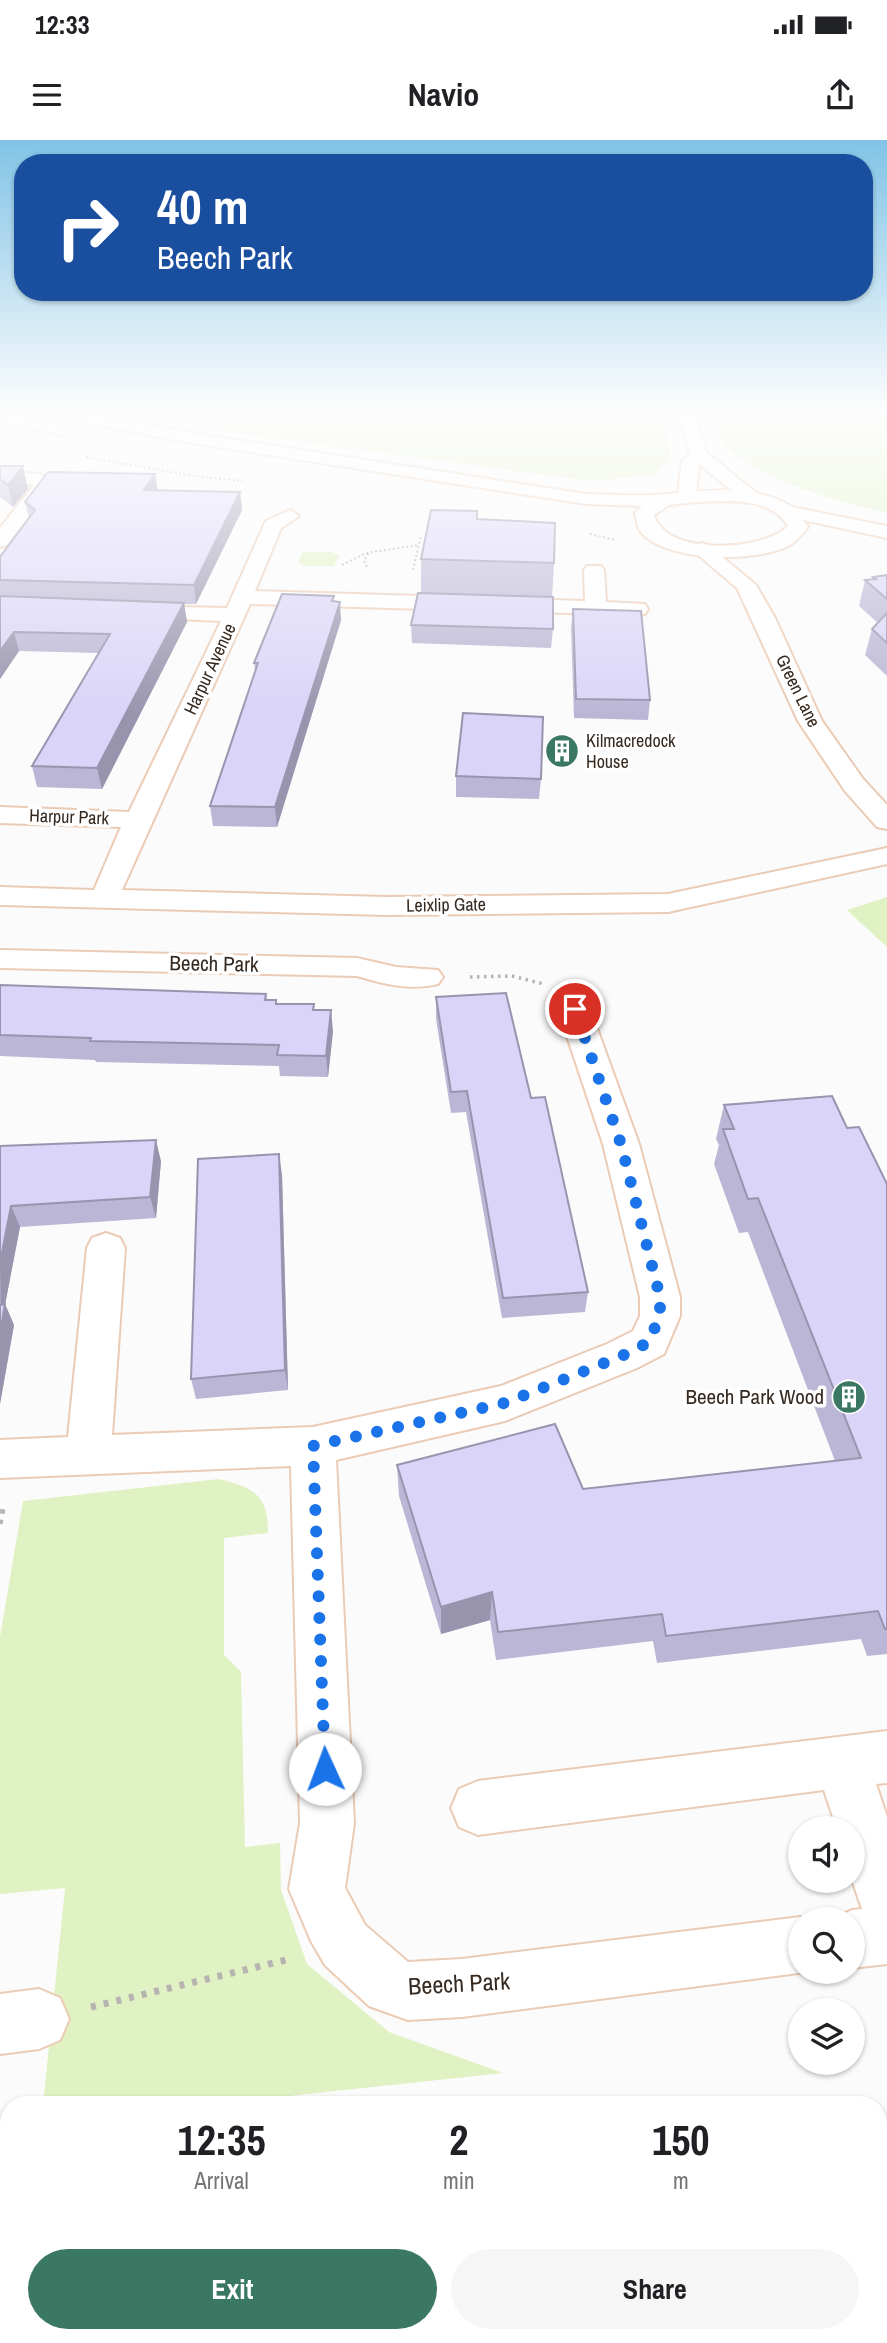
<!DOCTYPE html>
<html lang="en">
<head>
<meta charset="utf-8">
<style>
	body { margin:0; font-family:"Archivo Narrow",sans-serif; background:#f6f6f6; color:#202124; height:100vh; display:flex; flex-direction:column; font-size:26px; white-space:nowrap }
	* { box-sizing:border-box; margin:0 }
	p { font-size:23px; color:#757577 }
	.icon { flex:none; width:38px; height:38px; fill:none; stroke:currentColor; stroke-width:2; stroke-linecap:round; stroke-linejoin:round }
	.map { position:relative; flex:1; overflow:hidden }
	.panel { position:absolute; left:0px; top:1956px; width:887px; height:247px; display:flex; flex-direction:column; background:#fff; border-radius:28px 28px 0 0; box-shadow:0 2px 5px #0004 }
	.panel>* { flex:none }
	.hud { position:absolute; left:14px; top:14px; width:859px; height:147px; border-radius:28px; box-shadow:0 2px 5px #0004; background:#1a4fa0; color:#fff; overflow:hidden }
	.tools { position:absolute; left:788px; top:1676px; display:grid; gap:14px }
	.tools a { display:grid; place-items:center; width:77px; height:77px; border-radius:50%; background:#fff; box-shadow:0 2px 5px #0004; font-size:35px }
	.pin { position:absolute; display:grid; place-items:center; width:60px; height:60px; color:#fff; margin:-30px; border:4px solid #fff; border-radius:50%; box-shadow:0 2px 7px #0007 }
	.me { position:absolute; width:77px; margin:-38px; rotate:358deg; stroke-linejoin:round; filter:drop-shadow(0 0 5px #0008) }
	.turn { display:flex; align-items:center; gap:24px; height:147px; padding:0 28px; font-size:32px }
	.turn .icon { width:91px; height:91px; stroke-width:2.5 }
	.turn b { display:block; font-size:49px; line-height:60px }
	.eta { display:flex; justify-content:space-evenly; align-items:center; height:119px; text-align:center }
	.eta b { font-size:42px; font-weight:800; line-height:49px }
	.primary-button { display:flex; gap:14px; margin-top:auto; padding:14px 28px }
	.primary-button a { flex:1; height:80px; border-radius:42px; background:#3a7864; color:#fff; font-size:28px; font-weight:800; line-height:80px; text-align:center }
	.primary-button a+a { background:#f6f6f6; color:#202124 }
	.status { display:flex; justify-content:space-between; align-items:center; height:49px; padding:0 35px; background:#fff; direction:ltr }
	.status svg { height:19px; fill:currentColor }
	header { display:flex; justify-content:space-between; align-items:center; height:91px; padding:0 28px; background:#fff; font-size:32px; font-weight:800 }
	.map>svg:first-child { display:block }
	.green { fill:#e0f2c3 }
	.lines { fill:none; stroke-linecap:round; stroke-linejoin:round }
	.service-casing { stroke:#ebcbb4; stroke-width:3 }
	.minor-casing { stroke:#ebcbb4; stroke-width:4 }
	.tertiary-casing { stroke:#ebcbb4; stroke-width:4 }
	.secondary-casing { stroke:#ebcbb4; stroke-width:4 }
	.path-far3 { stroke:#b7b3b0; stroke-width:2; stroke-dasharray:2 2.5; stroke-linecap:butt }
	.path-far2 { stroke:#b7b3b0; stroke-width:3.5; stroke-dasharray:2.5 4.5; stroke-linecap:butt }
	.path-far1 { stroke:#b7b3b0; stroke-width:5; stroke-dasharray:4.5 6; stroke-linecap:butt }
	.path { stroke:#b7b3b0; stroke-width:7; stroke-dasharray:5 8; stroke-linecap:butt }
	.service { fill:#fff; fill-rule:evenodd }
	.minor { fill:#fff; fill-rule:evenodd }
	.tertiary { fill:#fff; fill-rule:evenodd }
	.secondary { fill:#fff; fill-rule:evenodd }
	.wall { fill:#bbb6d5 }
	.shaded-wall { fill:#9894ae }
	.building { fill:#d9d4f8; stroke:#9894ae; stroke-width:2 }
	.route { stroke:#1a73e8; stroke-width:12; stroke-dasharray:0 21.6 }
	.labels { text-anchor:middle; stroke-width:7; stroke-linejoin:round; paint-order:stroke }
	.far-street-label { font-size:18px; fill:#352920; stroke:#fff }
	.far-poi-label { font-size:18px; fill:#352920; stroke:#fff; text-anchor:start }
	.street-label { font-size:21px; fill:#352920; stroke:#fff }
	.poi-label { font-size:21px; fill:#352920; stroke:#fff; text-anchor:end }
	.near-street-label { font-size:24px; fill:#352920; stroke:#fff }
</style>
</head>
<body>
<div class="status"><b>12:33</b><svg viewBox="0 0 49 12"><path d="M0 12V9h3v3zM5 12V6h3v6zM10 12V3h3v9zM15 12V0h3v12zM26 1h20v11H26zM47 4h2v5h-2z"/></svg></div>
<header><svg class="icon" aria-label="menu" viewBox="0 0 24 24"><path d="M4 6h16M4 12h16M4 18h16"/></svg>Navio<svg class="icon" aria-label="share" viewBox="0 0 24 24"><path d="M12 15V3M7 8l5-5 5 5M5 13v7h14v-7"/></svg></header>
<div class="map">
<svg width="887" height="2203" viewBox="0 0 887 2203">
	<rect width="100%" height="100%" fill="#fbfbfb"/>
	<path class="green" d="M101,269H658L664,273L671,317L656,335L591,341L246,295Z
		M702,269H887V372C847,366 752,337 726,306C717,295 710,281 702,269Z
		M303,412H332L339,416L334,426H305L298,422Z
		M887,757V807L847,770Z
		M219,1339C254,1348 268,1354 268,1393L224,1398V1515L241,1532L245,1707L280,1703L281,1750L307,1824L389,1892L503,1933L204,1965H43L65,1748L0,1754V1497L23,1361Z"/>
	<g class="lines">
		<g class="service-casing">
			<path id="service" d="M0,2093H9V2132L0,2133Z
				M887,2153V2193L878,2194V2154Z
				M265,2194H316L319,2203H269Z
				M665,2194H760L756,2203H662Z"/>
		</g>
		<g class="minor-casing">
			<path id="minor" d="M674,269L693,271L707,313L759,355L762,359L759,363H747L699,324L696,355L693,359H681L678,355L682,321L690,314L679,275Z
				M0,331L41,334L53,344L7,405L0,407V388L34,345L0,341Z
				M290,370L299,376L281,388L255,451L585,461L584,430L587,426H601L604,430L606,462L645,464L648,469L645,474L637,475L250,464L122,750L386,757L668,754L887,708V724L668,772L386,775L0,765V747L94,750L121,687L0,683V667L129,672L221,481L135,477L127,476L124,471L127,466L227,468L264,385L266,381Z
				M0,810L357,818L396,827L438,830L443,837L438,844C410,851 384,844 357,836L0,828Z
				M574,859L585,862L590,869L639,1004L680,1157V1176L664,1214L637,1228L505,1281L336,1320L354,1683L345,1748L365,1785L408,1822L462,1819L800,1777L806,1780H800V1832H806L462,1877L408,1880L369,1866L325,1825L311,1801L289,1749L300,1683L291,1326L0,1338V1300L68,1297L87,1108L92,1098L106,1093L120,1098L125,1108L112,1295L313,1287L501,1246L607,1204L633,1191L640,1176V1157L603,1004L558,869L563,862Z
				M887,1591V1643L876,1644L887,1677V1824L852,1828V1780H831L852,1770L862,1769L852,1740V1689H837L824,1650L478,1695L459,1687L451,1668L459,1649L478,1641Z
				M39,1849L60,1858L69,1879L60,1900L39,1909L0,1914V1854Z"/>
		</g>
		<g class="tertiary-casing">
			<path id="tertiary" d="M701,403L708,405L756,445L775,478L822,581L863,639L887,665V689L877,687L845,651L798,581L737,448L691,409Z"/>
		</g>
		<g class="secondary-casing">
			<path id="secondary" d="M30,269H62L198,294L586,354C608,354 630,356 652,355C698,353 750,340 792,367L887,386V398L803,380L808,387C804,392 798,399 793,403C763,424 659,423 639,389C637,384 636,378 635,373L642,366L586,364L198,304L38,274ZM697,362C728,361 769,356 788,386C763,412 665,416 654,375L669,365Z
				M0,271L71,288L73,291L65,296L0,281Z"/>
		</g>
		<path class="path-far3" d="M86,317L200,337L243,341
			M590,394L616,400
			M342,425L366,413L419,405
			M367,427L364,421L369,412
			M413,430L421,396"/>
		<path class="path-far2" d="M470,837L512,836L544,844"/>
		<path class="path-far1" d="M0,1384L4,1364"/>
		<path class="path" d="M91,1867L290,1819"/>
		<use href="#service" class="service"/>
		<use href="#minor" class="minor"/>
		<use href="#tertiary" class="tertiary"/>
		<use href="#secondary" class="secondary"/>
	</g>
	<path class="wall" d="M0,326L28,349L13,367L0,357Z
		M157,350L240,352L242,370L196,464H184L187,482L102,649L37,647L32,626L99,513L19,511L0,539V417L29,379L25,362Z
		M477,371V379L554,423L552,457L553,489L551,508L412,503L411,485L421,453V419Z
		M887,435V536L865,515L872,489L878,483L859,466L865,440H872L873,437Z
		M334,461L341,480L277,687L213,686L210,666L255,531L254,523Z
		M573,469L650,560L648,580L574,578L571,488Z
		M456,636L541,639L539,659L456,657Z
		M0,845L266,854L267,860H276L277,864L315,870L333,891L328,937L280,936L279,926L96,922L95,920L0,916Z
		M436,857L531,958L588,1152L585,1172L502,1178L466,972L451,973L436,879Z
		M724,965L847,988L887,1044V1514L867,1516L861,1499L657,1523L653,1501L496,1520L490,1480L441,1494L399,1356L397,1325L583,1349L835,1321L748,1092L739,1093L714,1024L719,1005L716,999Z
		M0,1006L161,1021L156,1078L20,1087L5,1164L14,1185L0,1264Z
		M282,1035L288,1250L196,1259L191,1239Z"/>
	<path class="shaded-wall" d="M23,326L28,349L13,367L8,345Z
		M155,334L158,351L144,350Z
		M240,352L242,370L196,464L194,445Z
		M340,462L341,480L277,687L275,667Z
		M184,463L187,482L102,649L97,628Z
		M14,492L19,511L0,539V511Z
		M331,870L333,891L328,937L326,916Z
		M156,1000L161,1021L156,1078L150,1057Z
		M279,1014L282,1035L288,1250L285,1230Z
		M11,1066L20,1087L1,1186L0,1123Z
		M5,1164L14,1185L0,1264V1193Z
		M492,1452L490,1480L441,1494V1467Z"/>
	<path class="building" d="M0,326H23L8,345L0,339Z
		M48,332L155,334L144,350L240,352L194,445L0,440V417L35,370L25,362Z
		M431,370L477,371V379L555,383L554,423L421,419Z
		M887,435V459L865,440L876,439L873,437Z
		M418,453L553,457V489L411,485Z
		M282,454L334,456L332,461L340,462L275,667L210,666L258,523H254Z
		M0,456L184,463L97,628L32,626L110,494L14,492L0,511Z
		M573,469L641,471L650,560L576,559Z
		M887,473V503L872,489Z
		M463,573L543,577L541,639L456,636Z
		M0,845L266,854L265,860H276V864H314L313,870H331L326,916L277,915L279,905L90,901L91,898L0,895Z
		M506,853L531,958L545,957L588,1152L503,1158L467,951L451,952L436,857Z
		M832,956L847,988L859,987L887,1044V1489H885L878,1471L666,1496L662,1474L498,1492L492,1452L441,1467L397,1325L555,1284L583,1349L861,1318L758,1058L748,1059L723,989H734L724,965Z
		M156,1000L150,1057L11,1066L0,1123V1006Z
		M279,1014L285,1230L191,1239L198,1019Z
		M5,1164L0,1193V1165Z"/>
	<linearGradient id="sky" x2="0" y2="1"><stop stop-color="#81c3e6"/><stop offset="0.47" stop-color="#fdfdfd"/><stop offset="1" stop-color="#fdfdfd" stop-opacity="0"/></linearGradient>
	<rect width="887" height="577" fill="url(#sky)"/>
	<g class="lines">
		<path class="route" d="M325,1629L313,1306L505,1263L622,1216L649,1202L660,1175V1157L621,1004L575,869"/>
	</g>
	<defs>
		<g id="building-disc" transform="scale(1.75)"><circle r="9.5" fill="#3a7864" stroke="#fff"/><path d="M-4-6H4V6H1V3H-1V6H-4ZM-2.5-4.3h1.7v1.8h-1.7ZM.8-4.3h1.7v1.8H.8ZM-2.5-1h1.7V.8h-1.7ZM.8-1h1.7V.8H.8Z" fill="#fff"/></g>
	</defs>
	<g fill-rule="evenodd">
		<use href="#building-disc" x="562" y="611"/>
		<use href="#building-disc" x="849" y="1257"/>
	</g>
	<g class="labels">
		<g class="far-street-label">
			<text transform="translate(210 529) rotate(-65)" y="6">Harpur Avenue</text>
			<text transform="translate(798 551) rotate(64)" y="6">Green Lane</text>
			<text transform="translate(69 677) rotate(2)" y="6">Harpur Park</text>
			<text transform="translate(446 765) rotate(-1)" y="6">Leixlip Gate</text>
		</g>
		<g class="far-poi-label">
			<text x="586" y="607">Kilmacredock<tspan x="586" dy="21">House</tspan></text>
		</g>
		<g class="street-label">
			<text transform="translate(214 824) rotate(1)" y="7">Beech Park</text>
		</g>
		<g class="poi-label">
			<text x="824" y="1264">Beech Park Wood</text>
		</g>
		<g class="near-street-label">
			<text transform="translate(459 1844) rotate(-3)" y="8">Beech Park</text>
		</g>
	</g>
</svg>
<div class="tools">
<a><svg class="icon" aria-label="sound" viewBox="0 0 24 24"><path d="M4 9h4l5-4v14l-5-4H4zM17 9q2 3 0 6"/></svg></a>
<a><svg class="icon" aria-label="search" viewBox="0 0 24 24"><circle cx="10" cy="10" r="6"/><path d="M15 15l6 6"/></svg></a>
<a><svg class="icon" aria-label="layers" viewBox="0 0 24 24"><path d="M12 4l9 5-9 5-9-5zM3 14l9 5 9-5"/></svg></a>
</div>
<div class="pin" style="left:575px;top:869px;background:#d93025"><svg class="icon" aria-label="arrive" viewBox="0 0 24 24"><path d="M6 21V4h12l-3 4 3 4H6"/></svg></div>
<svg class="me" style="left:325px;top:1629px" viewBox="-20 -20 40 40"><circle r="19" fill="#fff"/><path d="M0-13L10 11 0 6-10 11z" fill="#1a73e8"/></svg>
<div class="hud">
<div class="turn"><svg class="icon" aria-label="right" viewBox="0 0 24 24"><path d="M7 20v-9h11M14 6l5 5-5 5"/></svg><div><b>40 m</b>Beech Park</div></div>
</div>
<section class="panel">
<div class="eta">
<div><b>12:35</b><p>Arrival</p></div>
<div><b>2</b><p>min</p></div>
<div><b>150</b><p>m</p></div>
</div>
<div class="primary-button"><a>Exit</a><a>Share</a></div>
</section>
</div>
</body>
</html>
